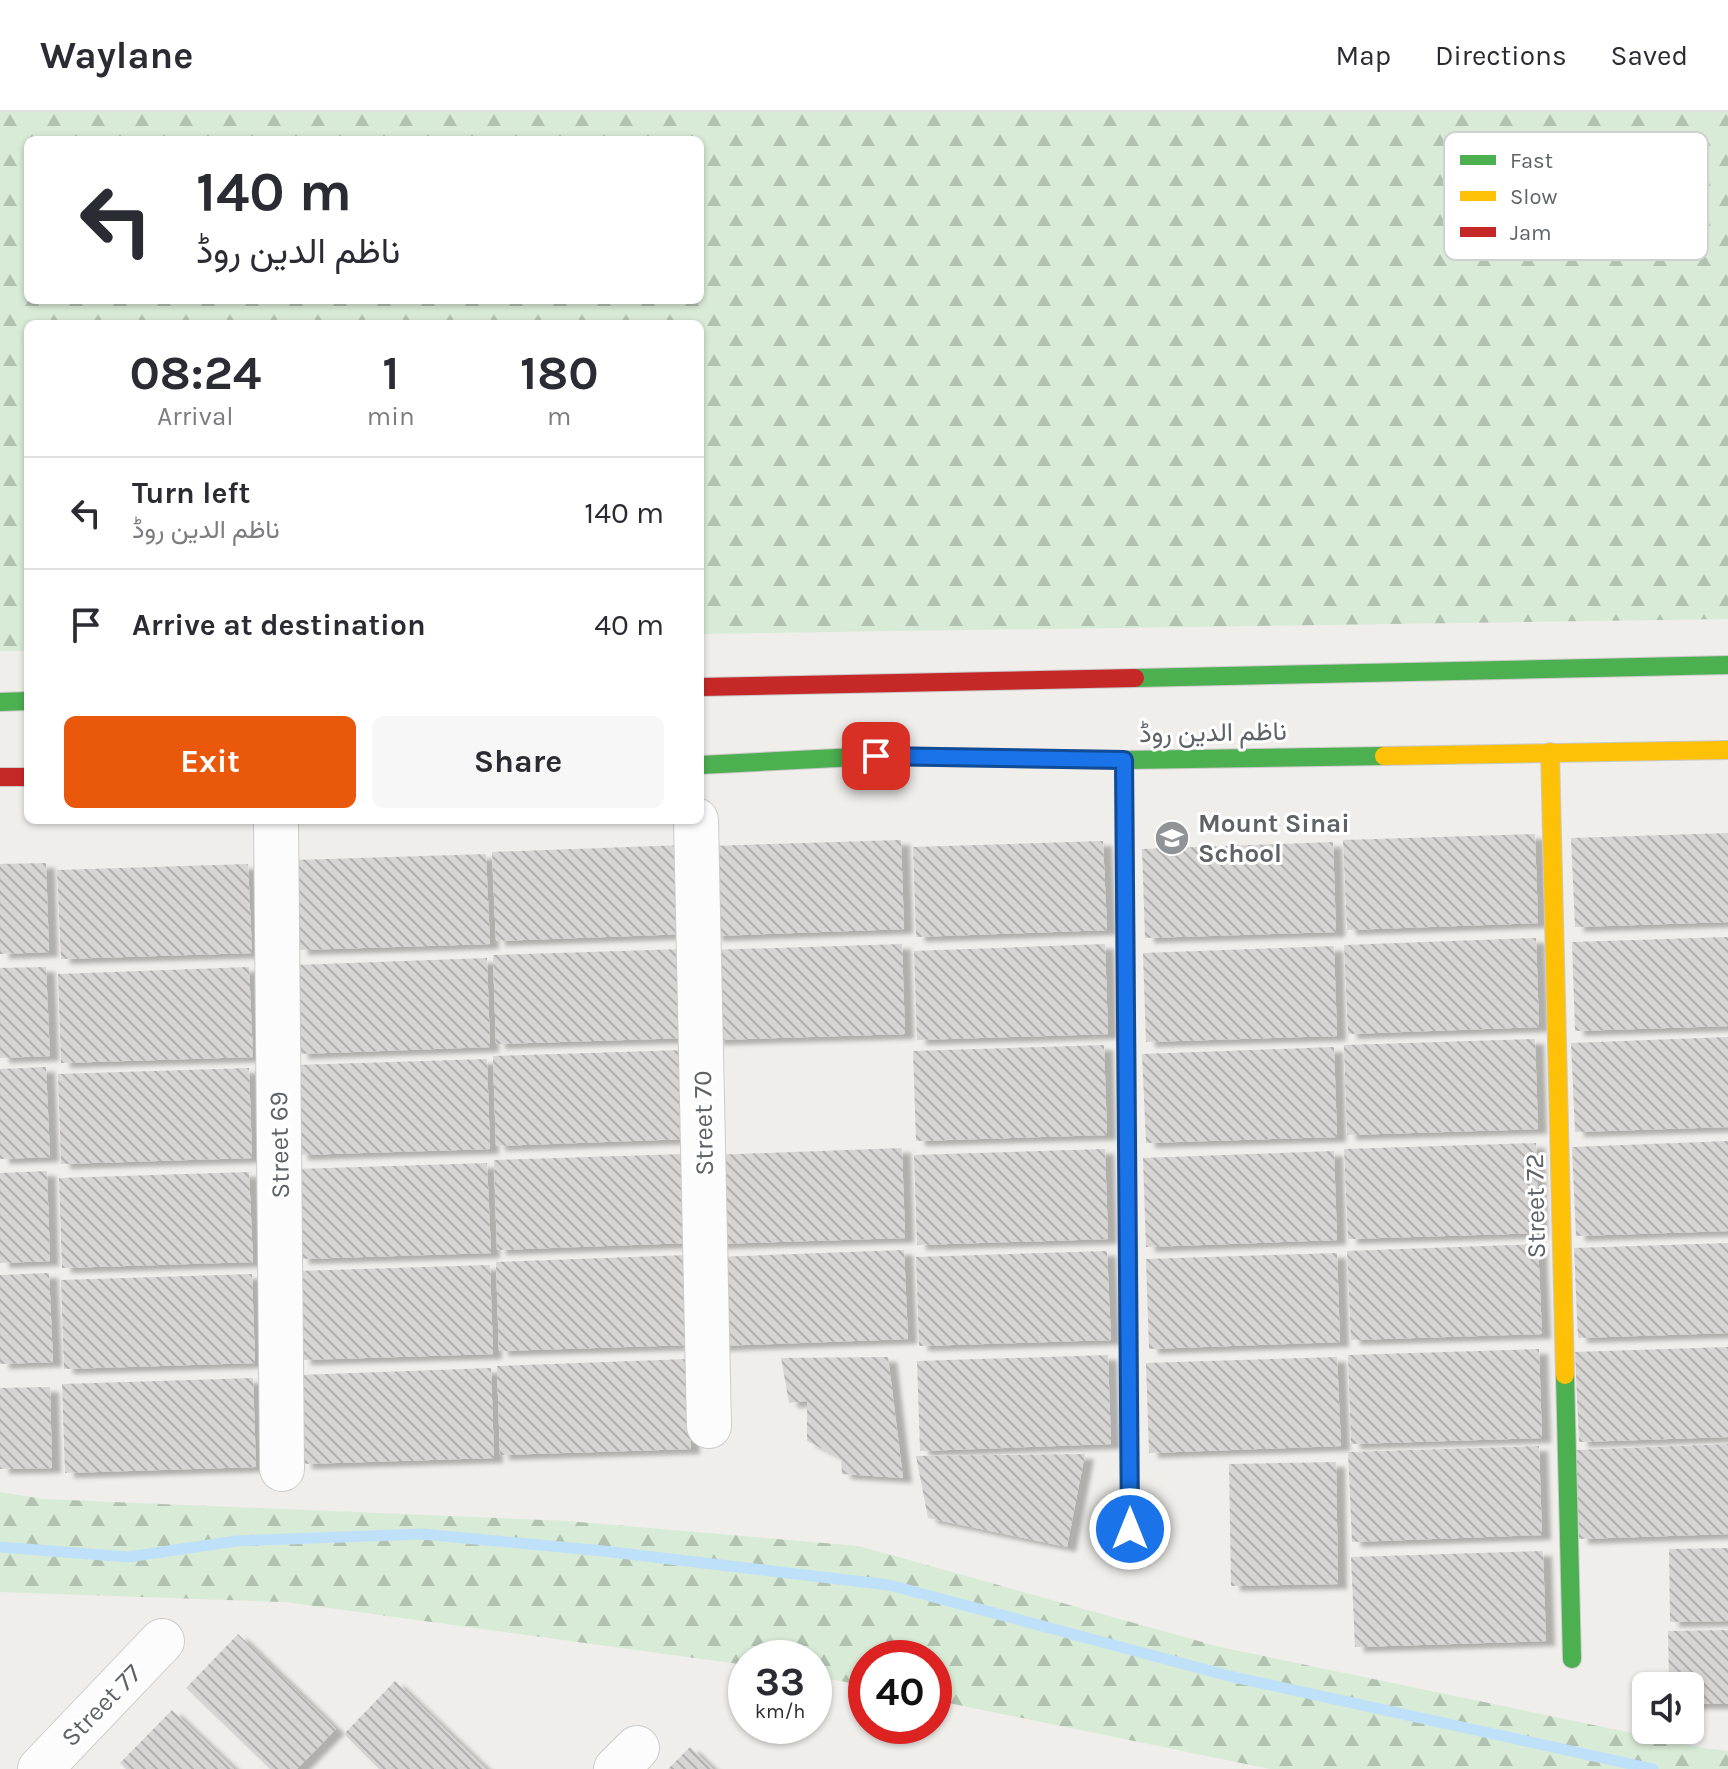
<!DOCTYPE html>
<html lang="en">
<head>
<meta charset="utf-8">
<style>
	body { margin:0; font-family:Karla,Vazirmatn,sans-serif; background:#f7f7f7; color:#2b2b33; height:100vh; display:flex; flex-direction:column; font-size:30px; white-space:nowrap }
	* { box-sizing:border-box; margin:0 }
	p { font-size:26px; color:#7c7c81 }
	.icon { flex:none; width:44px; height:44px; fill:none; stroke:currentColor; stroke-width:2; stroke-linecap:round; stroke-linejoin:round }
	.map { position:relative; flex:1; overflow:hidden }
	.details { position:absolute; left:24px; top:208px; width:680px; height:504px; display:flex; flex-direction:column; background:#fff; border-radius:12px; box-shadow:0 2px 6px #0004 }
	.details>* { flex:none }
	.top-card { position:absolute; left:24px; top:24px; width:680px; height:168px; border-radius:12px; box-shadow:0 2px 6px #0004; background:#fff; color:#2b2b33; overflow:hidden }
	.fabs { position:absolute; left:1632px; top:1560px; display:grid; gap:16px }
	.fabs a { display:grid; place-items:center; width:72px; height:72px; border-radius:12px; background:#fff; box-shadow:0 2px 6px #0004; font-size:40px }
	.speed { position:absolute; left:728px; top:1528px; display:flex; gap:16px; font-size:40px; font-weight:700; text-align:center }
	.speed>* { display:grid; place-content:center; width:104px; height:104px; border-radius:50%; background:#fff; box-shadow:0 2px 6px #0004; line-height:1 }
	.speed small { font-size:20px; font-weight:400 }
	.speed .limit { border:12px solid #d22; background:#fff; color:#111 }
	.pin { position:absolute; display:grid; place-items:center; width:68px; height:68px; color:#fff; margin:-34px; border-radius:16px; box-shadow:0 4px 12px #0006 }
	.me { position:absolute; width:88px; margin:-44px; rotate:0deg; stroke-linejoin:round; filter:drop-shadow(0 0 6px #0008) }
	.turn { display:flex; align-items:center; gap:28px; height:168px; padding:0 40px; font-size:36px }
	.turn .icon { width:104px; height:104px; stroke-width:2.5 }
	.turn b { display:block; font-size:56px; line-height:68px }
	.eta { display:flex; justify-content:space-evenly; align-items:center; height:136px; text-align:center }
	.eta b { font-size:48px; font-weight:700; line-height:56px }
	.cta { display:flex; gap:16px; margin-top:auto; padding:16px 40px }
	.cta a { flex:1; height:92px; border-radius:12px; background:#ea580c; color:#fff; font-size:32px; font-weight:700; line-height:92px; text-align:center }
	.cta a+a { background:#f7f7f7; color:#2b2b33 }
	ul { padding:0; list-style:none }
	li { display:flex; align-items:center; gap:24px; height:112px; padding:0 40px; border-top:2px solid #e1e1e2 }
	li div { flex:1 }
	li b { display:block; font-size:30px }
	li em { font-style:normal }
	header { display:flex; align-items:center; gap:48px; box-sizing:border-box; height:112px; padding:0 40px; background:#fff; border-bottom:2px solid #e1e1e2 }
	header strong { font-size:38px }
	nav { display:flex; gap:44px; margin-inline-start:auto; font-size:28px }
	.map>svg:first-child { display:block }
	.forest { fill:url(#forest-firs); fill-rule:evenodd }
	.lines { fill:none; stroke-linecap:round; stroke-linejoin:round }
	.stream { stroke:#bfe0f9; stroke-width:11 }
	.building { fill:url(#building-back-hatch); filter:url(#shadow) }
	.street-casing { stroke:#cbcccc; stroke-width:46 }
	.fast-casing { stroke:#cacacb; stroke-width:20 }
	.slow-casing { stroke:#cacacb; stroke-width:20 }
	.jam-casing { stroke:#cacacb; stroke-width:20 }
	.street { stroke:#fdfcfc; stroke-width:44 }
	.fast { stroke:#4caf50; stroke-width:18 }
	.slow { stroke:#ffc107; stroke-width:18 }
	.jam { stroke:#c62828; stroke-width:18 }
	.route-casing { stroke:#114b97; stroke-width:20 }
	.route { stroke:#1a73e8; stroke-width:14 }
	.labels { text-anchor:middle; stroke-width:6; stroke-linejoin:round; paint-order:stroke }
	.street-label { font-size:26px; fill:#5f6368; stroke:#fff }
	.poi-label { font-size:26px; font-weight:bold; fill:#5f6368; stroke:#fff; text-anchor:start }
	.key { fill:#fff; stroke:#cfd0d2; stroke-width:2 }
	.key-label { font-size:22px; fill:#5f6368 }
</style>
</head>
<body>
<header>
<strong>Waylane</strong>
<nav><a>Map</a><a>Directions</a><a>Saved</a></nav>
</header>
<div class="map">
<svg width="1728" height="1657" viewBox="0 0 1728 1657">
	<defs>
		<pattern id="forest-firs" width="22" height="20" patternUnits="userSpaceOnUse" patternTransform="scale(2)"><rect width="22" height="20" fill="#d8ebd6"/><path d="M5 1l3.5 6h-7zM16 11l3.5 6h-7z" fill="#b2c2b1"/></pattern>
		<pattern id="building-back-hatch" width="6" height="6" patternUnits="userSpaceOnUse" patternTransform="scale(2)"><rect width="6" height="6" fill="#d6d5d3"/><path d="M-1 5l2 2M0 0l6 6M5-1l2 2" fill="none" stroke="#b1b0af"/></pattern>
		<filter id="shadow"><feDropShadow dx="9" dy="5" stdDeviation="2" flood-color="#0004"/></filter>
	</defs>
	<rect width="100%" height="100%" fill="#efeeea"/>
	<path class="forest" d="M0,0H1728V507L700,522V212H28V539H0ZM28,28H700V188H28Z
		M0,1380L43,1387L567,1409L859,1434L1220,1535L1704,1636L1728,1639V1657H1270L934,1588V1546H866V1574L814,1564V1546H746V1553L285,1490L0,1480Z"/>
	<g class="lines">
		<path class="stream" d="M0,1435L128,1445L236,1429L422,1422L603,1439L889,1473L1229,1564L1653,1657"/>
	</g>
	<path class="building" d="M1728,721V810L1575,815L1571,726Z
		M1535,722L1538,811L1347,818L1343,728Z
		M901,728L904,817L713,824L710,734Z
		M1103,729L1107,818L916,825L913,735Z
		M1333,730L1336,820L1145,826L1142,737Z
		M684,733L687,822L496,829L492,740Z
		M486,742L490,832L299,838L295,748Z
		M46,751L49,840L0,842V752Z
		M248,752L252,841L61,847L57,758Z
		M1728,825V914L1575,919L1572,830Z
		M1536,826L1539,915L1348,922L1344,833Z
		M902,832L905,922L714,928L711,838Z
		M1105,832L1108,922L917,928L914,839Z
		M1334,834L1337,924L1146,930L1143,841Z
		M684,837L688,926L496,932L493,843Z
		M487,846L490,935L299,942L296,853Z
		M46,855L50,944L0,946V856Z
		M249,855L253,945L61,951L58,862Z
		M1728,925V1015L1575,1020L1571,931Z
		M1535,927L1538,1017L1347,1023L1344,933Z
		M1104,933L1107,1023L916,1029L913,939Z
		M1334,935L1337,1025L1146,1031L1142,942Z
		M684,938L687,1027L496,1034L493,944Z
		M487,947L490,1037L299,1043L296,953Z
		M46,955L50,1045L0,1047V957Z
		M249,956L252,1046L61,1052L58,962Z
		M1728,1029V1119L1576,1124L1572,1035Z
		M1536,1031L1539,1121L1348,1127L1344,1037Z
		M902,1036L905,1126L714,1132L711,1043Z
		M1105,1037L1108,1127L917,1133L914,1043Z
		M1334,1039L1337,1128L1146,1135L1143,1046Z
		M684,1042L688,1131L497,1138L494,1048Z
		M487,1051L491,1141L300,1147L296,1057Z
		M47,1059L50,1149L0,1151V1061Z
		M249,1060L253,1150L62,1156L59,1066Z
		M1728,1131V1221L1578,1226L1574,1136Z
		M1538,1132L1542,1222L1351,1228L1347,1139Z
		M904,1138L908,1227L717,1234L713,1145Z
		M1107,1139L1111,1228L919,1234L916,1145Z
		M1337,1141L1340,1230L1149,1237L1146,1147Z
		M687,1143L690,1233L499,1239L496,1150Z
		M490,1153L493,1242L302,1248L298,1159Z
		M49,1161L53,1250L0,1252V1163Z
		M252,1162L255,1251L64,1257L61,1168Z
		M1728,1235V1325L1579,1330L1575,1240Z
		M1539,1237L1542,1326L1351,1332L1348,1243Z
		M1108,1243L1111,1332L920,1339L917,1249Z
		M888,1245L903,1366L842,1362L841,1346L807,1329V1289L789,1291L781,1246Z
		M1337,1245L1341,1334L1149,1341L1146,1251Z
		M688,1247L691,1337L500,1343L497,1254Z
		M491,1256L494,1346L303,1352L299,1263Z
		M253,1266L256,1355L65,1361L62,1272Z
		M50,1275L52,1356L0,1357V1276Z
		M1728,1332V1422L1579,1427L1576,1338Z
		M1539,1334L1542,1423L1352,1430L1348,1340Z
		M1085,1342L1067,1435L928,1406L916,1344Z
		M1336,1350L1338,1472L1231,1474L1229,1352Z
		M1728,1436V1509L1670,1510L1669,1437Z
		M1543,1439L1546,1529L1355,1535L1351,1445Z
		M1728,1518V1592H1690V1574H1669L1668,1519Z
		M238,1522L336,1617L297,1657H270L186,1576Z
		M395,1569L486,1657H379L344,1622Z
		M172,1598L234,1657H126L120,1651Z
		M690,1635L713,1657H668Z"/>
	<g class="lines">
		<g class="street-casing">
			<path id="street" d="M276,708L282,1357
				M696,708L709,1314
				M40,1657L162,1529
				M616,1657L637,1636"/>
		</g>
		<g class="fast-casing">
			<path id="fast" d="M1135,566L1728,553
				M0,590L28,589
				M1124,648L1129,1233
				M700,653L876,644L1124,648L1384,644
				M1565,1263L1572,1547"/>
		</g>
		<g class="slow-casing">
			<path id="slow" d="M1550,640L1565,1263
				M1384,644L1728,638
				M1129,1233L1130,1417"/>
		</g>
		<g class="jam-casing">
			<path id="jam" d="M700,575L1135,566
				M0,665H28"/>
		</g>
		<use href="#street" class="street"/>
		<use href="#fast" class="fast"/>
		<use href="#slow" class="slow"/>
		<use href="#jam" class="jam"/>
	</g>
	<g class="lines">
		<g class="route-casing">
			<path id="route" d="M876,644L1124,648L1130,1417"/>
		</g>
		<use href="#route" class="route"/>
	</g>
	<defs>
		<g id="school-disc" transform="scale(1.8)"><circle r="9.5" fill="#919496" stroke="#fff"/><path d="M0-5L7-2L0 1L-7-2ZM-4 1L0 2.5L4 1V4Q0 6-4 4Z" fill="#fff"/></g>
	</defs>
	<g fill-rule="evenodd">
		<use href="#school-disc" x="1172" y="726"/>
	</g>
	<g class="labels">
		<g class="street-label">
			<text transform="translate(1213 620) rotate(-1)" y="9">ناظم الدین روڈ</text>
			<text transform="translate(703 1011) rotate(-91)" y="9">Street 70</text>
			<text transform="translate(279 1033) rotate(-91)" y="9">Street 69</text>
			<text transform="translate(1535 1094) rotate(-91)" y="9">Street 72</text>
			<text transform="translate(101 1593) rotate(-46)" y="9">Street 77</text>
		</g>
		<g class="poi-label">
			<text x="1198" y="720">Mount Sinai<tspan x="1198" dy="30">School</tspan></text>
		</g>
	</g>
	<rect x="1444" y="20" width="264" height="128" rx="12" class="key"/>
	<rect x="1460" y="43" width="36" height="10" fill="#4caf50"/>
	<rect x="1460" y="79" width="36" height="10" fill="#ffc107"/>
	<rect x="1460" y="115" width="36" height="10" fill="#c62828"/>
	<g class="key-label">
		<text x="1510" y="56">Fast</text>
		<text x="1510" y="92">Slow</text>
		<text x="1510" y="128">Jam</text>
	</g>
</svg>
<div class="fabs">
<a><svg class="icon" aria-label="sound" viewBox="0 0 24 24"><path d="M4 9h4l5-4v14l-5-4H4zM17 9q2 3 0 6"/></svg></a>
</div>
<div class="speed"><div>33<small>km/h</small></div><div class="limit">40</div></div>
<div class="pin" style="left:876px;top:644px;background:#d93025"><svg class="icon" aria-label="arrive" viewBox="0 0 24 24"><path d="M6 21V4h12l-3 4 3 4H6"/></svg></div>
<svg class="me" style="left:1130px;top:1417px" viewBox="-20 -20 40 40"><circle r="17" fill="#1a73e8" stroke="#fff" stroke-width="3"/><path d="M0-11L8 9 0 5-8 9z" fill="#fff"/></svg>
<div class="top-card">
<div class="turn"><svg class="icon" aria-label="left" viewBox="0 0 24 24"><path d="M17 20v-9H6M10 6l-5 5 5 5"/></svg><div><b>140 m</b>ناظم الدین روڈ</div></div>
</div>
<section class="details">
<div class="eta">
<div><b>08:24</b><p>Arrival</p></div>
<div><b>1</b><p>min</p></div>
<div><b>180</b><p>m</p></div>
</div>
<ul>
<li><svg class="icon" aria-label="left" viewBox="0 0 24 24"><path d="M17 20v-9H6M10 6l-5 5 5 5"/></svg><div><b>Turn left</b><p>ناظم الدین روڈ</p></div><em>140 m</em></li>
<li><svg class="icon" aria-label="arrive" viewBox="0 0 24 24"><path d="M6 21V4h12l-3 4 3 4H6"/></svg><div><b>Arrive at destination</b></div><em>40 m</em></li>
</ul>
<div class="cta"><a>Exit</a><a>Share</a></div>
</section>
</div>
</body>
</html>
